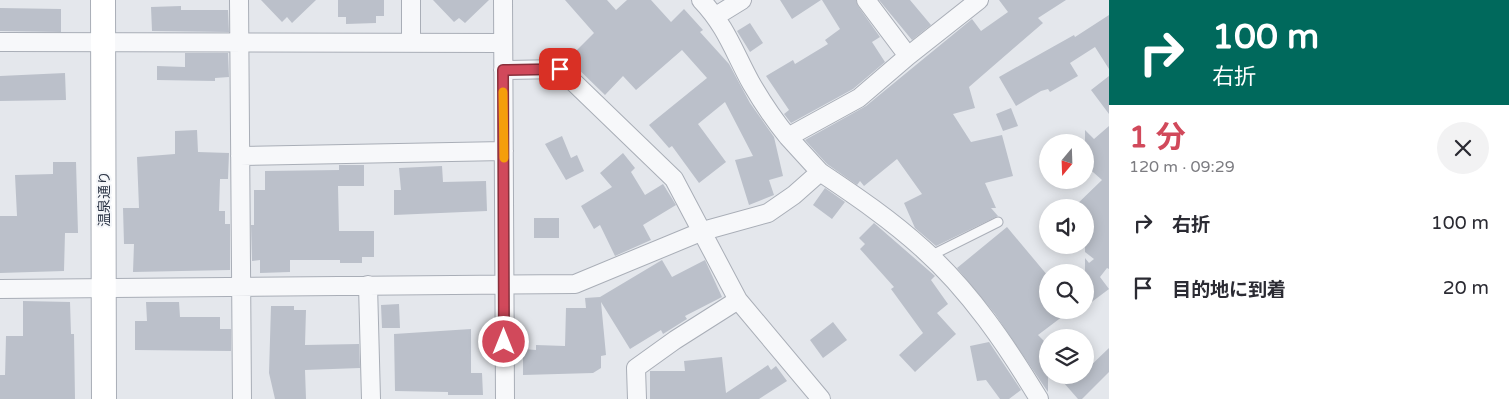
<!DOCTYPE html>
<html lang="ja">
<head>
<meta charset="utf-8">
<style>
	body { margin:0; font-family:"Varela Round","Noto Sans JP",sans-serif; background:#f2f2f3; color:#2b2b33; height:100vh; display:flex; flex-direction:column; font-size:19px; white-space:nowrap }
	* { box-sizing:border-box; margin:0 }
	p { font-size:16px; color:#7c7c81 }
	.icon { flex:none; width:28px; height:28px; fill:none; stroke:currentColor; stroke-width:2; stroke-linecap:round; stroke-linejoin:round }
	.map { position:relative; flex:1; overflow:hidden }
	.drawer { display:flex; flex-direction:column; background:#fff; width:400px }
	.drawer>* { flex:none }
	.guide { background:#00695c; color:#fff; overflow:hidden }
	.needle { width:32px; rotate:199deg }
	.controls { position:absolute; left:1039px; top:134px; display:grid; gap:10px }
	.controls a { display:grid; place-items:center; width:55px; height:55px; border-radius:50%; background:#fff; box-shadow:0 2px 12px #0003; font-size:25px }
	.pin { position:absolute; display:grid; place-items:center; width:42px; height:42px; color:#fff; margin:-21px; border-radius:10px; box-shadow:0 2px 8px #0006 }
	.me { position:absolute; width:55px; margin:-28px; rotate:0deg; stroke-linejoin:round; filter:drop-shadow(0 0 4px #0008) }
	.turn { display:flex; align-items:center; gap:18px; height:105px; padding:0 20px; font-size:22px }
	.turn .icon { width:65px; height:65px; stroke-width:2.5 }
	.turn b { display:block; font-size:35px; line-height:42px }
	.round { display:grid; place-items:center; flex:none; width:52px; height:52px; border-radius:26px; background:#f2f2f3 }
	.overview { display:flex; align-items:center; justify-content:space-between; height:85px; padding:0 20px }
	h1 { font-size:30px; font-weight:700; line-height:38px; color:#d1495b }
	ul { padding:0; list-style:none }
	li { display:flex; align-items:center; gap:15px; height:65px; padding:0 20px }
	li div { flex:1 }
	li b { display:block; font-size:19px }
	li em { font-style:normal }
	main { display:flex; flex:1; min-height:0 }
	.map>svg:first-child { display:block }
	.building { fill:#bbc0ca }
	.lines { fill:none; stroke-linecap:round; stroke-linejoin:round }
	.lane-casing { stroke:#a9aeb7; stroke-width:11 }
	.street-casing { stroke:#a9aeb7; stroke-width:20 }
	.secondary-casing { stroke:#a9aeb7; stroke-width:26 }
	.lane { stroke:#f7f8fa; stroke-width:9 }
	.street { stroke:#f7f8fa; stroke-width:18 }
	.secondary { stroke:#fff; stroke-width:24 }
	.route-casing { stroke:#882f3b; stroke-width:12 }
	.route { stroke:#d1495b; stroke-width:9 }
	.slow { stroke:#f59e0b; stroke-width:9 }
	.labels { text-anchor:middle; stroke-width:4; stroke-linejoin:round; paint-order:stroke }
	.street-label { font-size:14px; fill:#2b3445; stroke:#f4f6f9 }
</style>
</head>
<body>
<main>
<div class="map">
<svg width="1109" height="399" viewBox="0 0 1109 399">
	<rect width="100%" height="100%" fill="#e4e7ec"/>
	<path class="building" d="M261,0H316L292,23L287,17L282,22Z
		M338,0H384V16H376V23L346,24V17H338Z
		M433,0H489L465,23L459,18L454,22Z
		M565,0H607L616,10L627,0H651L671,22L684,9L703,30L700,32L729,64L750,103L774,137L783,176L769,180L774,195L749,205L735,160L753,156L725,102L698,124L726,162L699,183L672,146L669,148L649,125L707,78L682,50L636,90L623,76L605,95L568,59L594,33Z
		M780,0H821L792,19Z
		M822,0H856L858,6L880,37L872,42L885,62L853,89L791,123L784,114L789,110L766,76L793,60L795,64L828,44L825,40L840,29Z
		M879,0H910L931,25L912,40Z
		M999,0H1066L1038,18L1043,23L969,87L975,108L953,114L971,142L1002,135L1013,176L985,183L996,208H991L998,216L936,246L915,228L904,203L922,194L897,159L864,186L860,181L857,185L827,164L805,140L866,106L972,19L981,31L1008,12Z
		M181,6V10H228L229,32L152,31L151,7Z
		M0,8L61,9V32L0,31Z
		M1109,15V69L1095,47L1070,63L1078,76L1050,92L1048,89L1041,91L1016,106L999,77L1074,35L1075,37Z
		M750,23L763,43L750,52L737,31Z
		M185,53H228L229,77L215,78V81L157,80V66L185,67Z
		M65,73L66,100L0,101V76Z
		M1109,76V114L1091,90Z
		M1011,108L1018,126L1003,131L996,114Z
		M1109,126V269L1107,268L1100,277L1109,289L1085,307V258L1089,263L1094,259L1085,252V208H1073L1102,180L1085,165V130L1094,139Z
		M197,130L198,152L229,153L228,179H220L219,211H225V224H230V270L133,272L134,244H124L123,208H139L137,157L175,154V131Z
		M562,136L571,158L577,155L584,171L566,180L545,144Z
		M623,153L635,168L631,172L645,195L663,184L676,205L643,225L651,240L615,256L600,225L594,229L581,206L612,187L600,173Z
		M53,162H76L78,233H65L64,271L0,273V216H17L15,175L53,174Z
		M339,165H364V186H338L339,231H374V257H362V263H340V260H290V272L260,273V260L252,261L251,225H254V190H265V171L339,170Z
		M442,166L443,182L486,181L487,211L394,215V190H401L399,168Z
		M825,188L845,202L832,219L813,205Z
		M534,218H559V238H534Z
		M874,223L935,276L931,280L948,304L937,313L956,334L915,372L899,355L923,333L891,289L894,287L860,249L865,244L859,238Z
		M1007,227L1048,276V310H1071L1038,335L1048,345V392L995,314L957,268Z
		M662,260L672,277L705,260L722,297L685,316L687,319L663,334L661,330L630,349L601,302L606,355L601,356V368L593,373L523,375V349L536,350V345L565,346L566,308H586L585,298L600,297Z
		M23,301L70,302L71,334H74L75,399H0V375H5L6,336H23Z
		M146,302H179L180,317H220V329H231V351L135,350V321H147Z
		M399,304L400,328H382L381,305Z
		M271,306H294V310H306L305,345L359,344L360,368L305,370L306,399H275L269,373Z
		M833,322L847,340L823,358L810,340Z
		M471,329V373H482L483,395H448V392L395,391L394,334Z
		M989,342L1021,390L1009,399H1000L986,380L977,381L970,346Z
		M1109,348V372L1082,399H1078L1057,375H1085V371Z
		M722,357L726,393L768,365L771,370L776,366L787,381L759,399H650V371H685L684,361Z"/>
	<g class="lines">
		<g class="lane-casing">
			<path id="lane" d="M930,256L998,222"/>
		</g>
		<g class="street-casing">
			<path id="street" d="M239,0L242,399
				M503,0L505,399
				M701,0C726,26 734,52 751,83C762,102 774,120 788,137
				M866,0L908,56
				M716,16L742,0
				M0,42L503,43
				M411,42V0
				M503,70L560,69L674,179L738,300L821,399
				M240,156L504,151
				M820,172C856,196 891,220 923,249C970,291 1007,346 1039,399
				M368,285L371,399
				M0,289L575,284L703,231L768,213L794,195L820,172L788,137L859,98L908,56L979,0
				M637,399L636,368L675,340L738,300"/>
		</g>
		<g class="secondary-casing">
			<path id="secondary" d="M103,0L104,399"/>
		</g>
		<use href="#lane" class="lane"/>
		<use href="#street" class="street"/>
		<use href="#secondary" class="secondary"/>
	</g>
	<g class="lines">
		<g class="route-casing">
			<path id="route" d="M504,342L503,70L560,69"/>
		</g>
		<use href="#route" class="route"/>
		<path class="slow" d="M503,92L504,158"/>
	</g>
	<g class="labels">
		<g class="street-label">
			<text transform="translate(104 199) rotate(-90)" y="5">温泉通り</text>
		</g>
	</g>
</svg>
<div class="controls">
<a><svg class="needle" viewBox="-14 -14 28 28"><path d="M0-13l5 13h-10z" fill="#e53935"/><path d="M0 13l5-13h-10z" fill="#7c7c81"/></svg></a>
<a><svg class="icon" aria-label="sound" viewBox="0 0 24 24"><path d="M4 9h4l5-4v14l-5-4H4zM17 9q2 3 0 6"/></svg></a>
<a><svg class="icon" aria-label="search" viewBox="0 0 24 24"><circle cx="10" cy="10" r="6"/><path d="M15 15l6 6"/></svg></a>
<a><svg class="icon" aria-label="layers" viewBox="0 0 24 24"><path d="M12 4l9 5-9 5-9-5zM3 14l9 5 9-5"/></svg></a>
</div>
<div class="pin" style="left:560px;top:69px;background:#d93025"><svg class="icon" aria-label="arrive" viewBox="0 0 24 24"><path d="M6 21V4h12l-3 4 3 4H6"/></svg></div>
<svg class="me" style="left:504px;top:342px" viewBox="-20 -20 40 40"><circle r="17" fill="#d1495b" stroke="#fff" stroke-width="3"/><path d="M0-11L8 9 0 5-8 9z" fill="#fff"/></svg>
</div>
<section class="drawer">
<div class="guide">
<div class="turn"><svg class="icon" aria-label="right" viewBox="0 0 24 24"><path d="M7 20v-9h11M14 6l5 5-5 5"/></svg><div><b>100 m</b>右折</div></div>
</div>
<div class="overview"><div><h1>1 分</h1><p>120 m · 09:29</p></div><a class="round"><svg class="icon" aria-label="close" viewBox="0 0 24 24"><path d="M6 6l12 12M18 6L6 18"/></svg></a></div>
<ul>
<li><svg class="icon" aria-label="right" viewBox="0 0 24 24"><path d="M7 20v-9h11M14 6l5 5-5 5"/></svg><div><b>右折</b></div><em>100 m</em></li>
<li><svg class="icon" aria-label="arrive" viewBox="0 0 24 24"><path d="M6 21V4h12l-3 4 3 4H6"/></svg><div><b>目的地に到着</b></div><em>20 m</em></li>
</ul>
</section>
</main>
</body>
</html>
